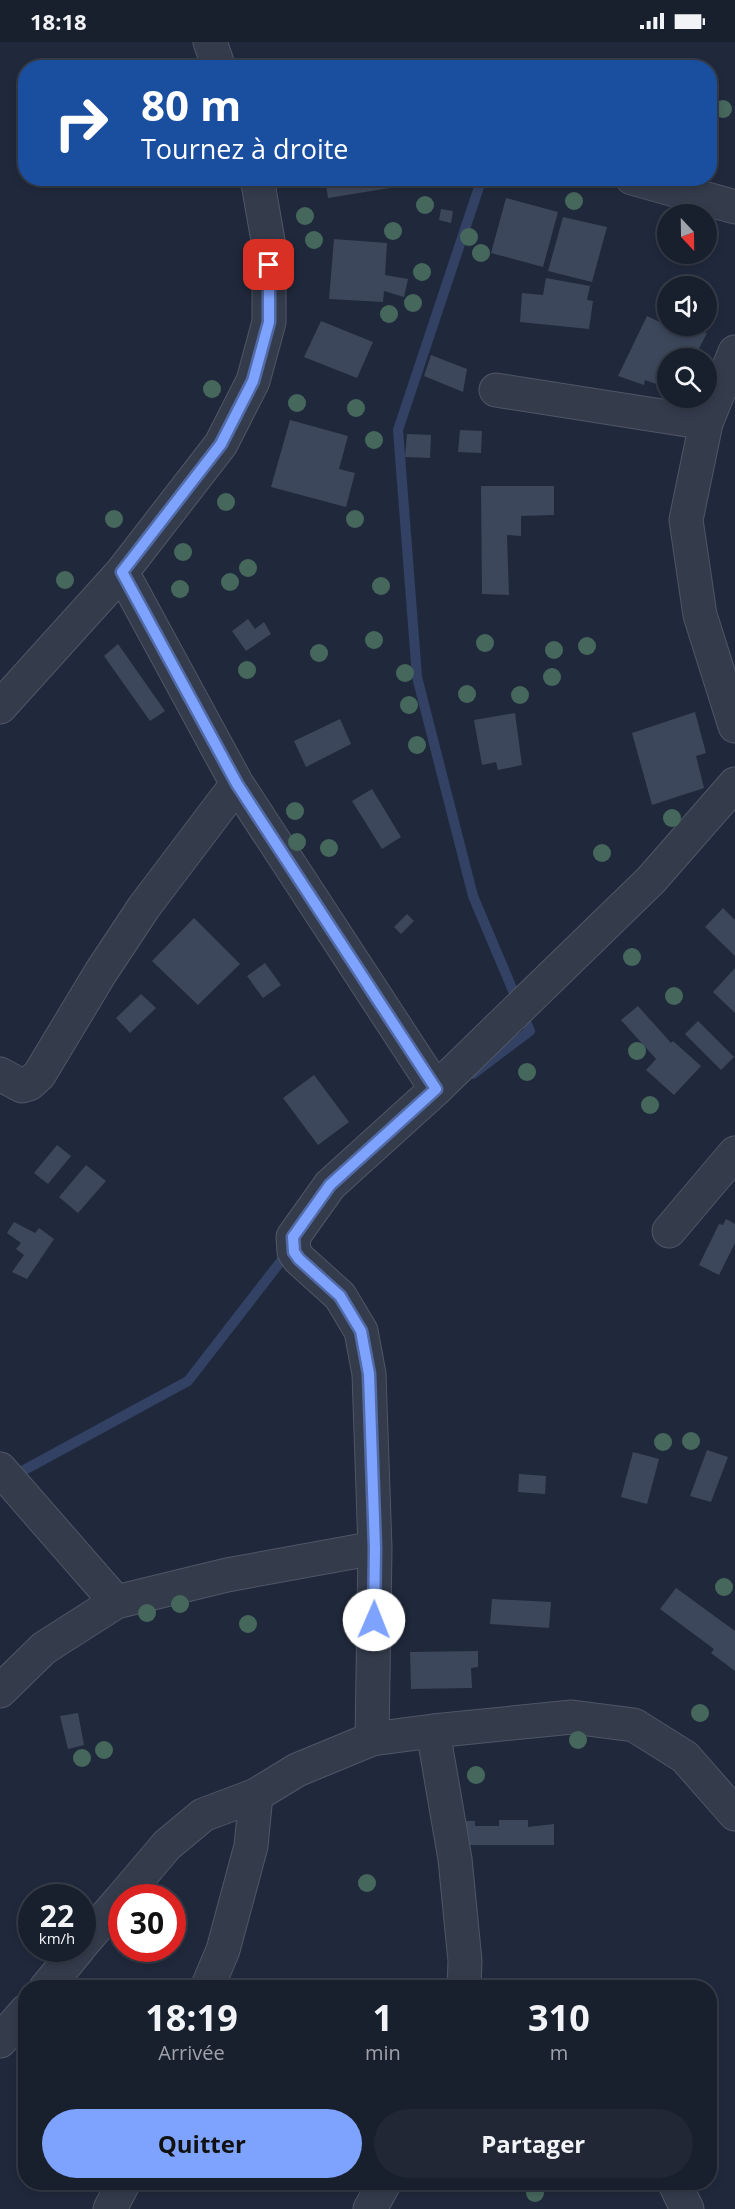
<!DOCTYPE html>
<html lang="fr">
<head>
<meta charset="utf-8">
<style>
	body { margin:0; font-family:"Open Sans",sans-serif; background:#212735; color:#f1f3f6; height:100vh; display:flex; flex-direction:column; font-size:22px; white-space:nowrap }
	* { box-sizing:border-box; margin:0 }
	p { font-size:20px; color:#9fa2aa }
	.icon { flex:none; width:33px; height:33px; fill:none; stroke:currentColor; stroke-width:2; stroke-linecap:round; stroke-linejoin:round }
	.map { position:relative; flex:1; overflow:hidden }
	.drawer { position:absolute; left:18px; top:1938px; width:699px; height:210px; display:flex; flex-direction:column; background:#181f2d; border-radius:24px; box-shadow:0 3px 9px #0003,0 0 0 2px #363d49 }
	.drawer>* { flex:none }
	.guide { position:absolute; left:18px; top:18px; width:699px; height:126px; border-radius:24px; box-shadow:0 3px 9px #0003,0 0 0 2px #363d49; background:#1a4fa0; color:#fff; overflow:hidden }
	.needle { width:39px; rotate:158deg }
	.buttons { position:absolute; left:657px; top:162px; display:grid; gap:12px }
	.buttons a { display:grid; place-items:center; width:60px; height:60px; border-radius:50%; background:#181f2d; box-shadow:0 3px 9px #0003,0 0 0 2px #363d49; font-size:30px }
	.speed { position:absolute; left:18px; top:1842px; display:flex; gap:12px; font-size:30px; font-weight:700; text-align:center }
	.speed>* { display:grid; place-content:center; width:78px; height:78px; border-radius:50%; background:#181f2d; box-shadow:0 3px 9px #0003,0 0 0 2px #363d49; line-height:1 }
	.speed small { font-size:15px; font-weight:400 }
	.speed .limit { border:9px solid #d22; background:#fff; color:#111 }
	.pin { position:absolute; display:grid; place-items:center; width:51px; height:51px; color:#fff; margin:-26px; border-radius:12px; box-shadow:0 3px 9px #0006 }
	.me { position:absolute; width:66px; margin:-33px; rotate:1deg; stroke-linejoin:round; filter:drop-shadow(0 0 4px #0008) }
	.turn { display:flex; align-items:center; gap:21px; height:126px; padding:0 24px; font-size:27px }
	.turn .icon { width:78px; height:78px; stroke-width:2.5 }
	.turn b { display:block; font-size:42px; line-height:51px }
	.eta { display:flex; justify-content:space-evenly; align-items:center; height:102px; text-align:center }
	.eta b { font-size:36px; font-weight:700; line-height:42px }
	.primary-button { display:flex; gap:12px; margin-top:auto; padding:12px 24px }
	.primary-button a { flex:1; height:69px; border-radius:36px; background:#7ea3fe; color:#111; font-size:24px; font-weight:700; line-height:69px; text-align:center }
	.primary-button a+a { background:#212735; color:#f1f3f6 }
	.status { display:flex; justify-content:space-between; align-items:center; height:42px; padding:0 30px; background:#181f2d; direction:ltr }
	.status svg { height:16px; fill:currentColor }
	.map>svg:first-child { display:block }
	.lines { fill:none; stroke-linecap:round; stroke-linejoin:round }
	.stream { stroke:#334264; stroke-width:10 }
	.building { fill:#3c475b }
	.street-casing { stroke:#4f5666; stroke-width:35 }
	.street { stroke:#343c4c; stroke-width:33 }
	.tree { fill:#46675c }
	.route-casing { stroke:#526aa5; stroke-width:15 }
	.route { stroke:#7ea3fe; stroke-width:10 }
</style>
</head>
<body>
<div class="status"><b>18:18</b><svg viewBox="0 0 49 12"><path d="M0 12V9h3v3zM5 12V6h3v6zM10 12V3h3v9zM15 12V0h3v12zM26 1h20v11H26zM47 4h2v5h-2z"/></svg></div>
<div class="map">
<svg width="735" height="2167" viewBox="0 0 735 2167">
	<rect width="100%" height="100%" fill="#20293c"/>
	<g class="lines">
		<path class="stream" d="M473,1032L530,989L473,854L417,635L398,388L482,136
			M13,1434L188,1339L288,1210"/>
	</g>
	<path class="building" d="M325,136H389L390,146L328,156Z
		M506,156L558,170L543,225L491,211Z
		M441,167L453,169L451,181L439,178Z
		M563,175L607,185L592,240L548,229Z
		M334,197L387,201L385,233L408,237L404,255L384,249L383,260L329,257Z
		M546,236L590,244L587,258L593,259L589,287L520,280L522,251L543,253Z
		M647,274L668,284H675L687,288L689,284L707,291L694,316H668V346L645,338L644,343L618,334Z
		M321,279L373,300L357,336L304,315Z
		M431,313L467,327L463,350L424,334Z
		M290,378L348,394L339,427L355,431L346,465L271,445Z
		M460,388L482,389L481,411L458,410Z
		M407,392L431,393L430,416L405,415Z
		M481,444H554V473L521,474V494L507,493L509,553L482,552Z
		M248,577L255,587L264,580L271,592L246,609L232,589Z
		M118,602L165,669L150,679L104,614Z
		M695,670L706,711L696,714L704,746L652,763L632,691Z
		M515,671L522,723L498,728L496,720L482,723L474,678Z
		M340,677L351,702L306,725L294,699Z
		M372,747L401,795L382,807L352,759Z
		M723,866L735,878V914L705,885Z
		M407,872L414,879L401,892L394,885Z
		M194,876L240,922L198,963L152,919Z
		M265,921L281,943L263,956L247,934Z
		M735,926V971L713,950Z
		M141,952L156,966L130,991L116,976Z
		M638,964L671,1001L673,999L701,1024L674,1053L646,1028L656,1017L621,978Z
		M698,979L734,1015L721,1028L685,992Z
		M314,1033L349,1080L318,1103L283,1056Z
		M57,1103L71,1114L48,1142L34,1131Z
		M86,1123L106,1139L78,1171L59,1155Z
		M726,1177L735,1182V1201L719,1233L699,1223L719,1182L723,1183Z
		M14,1180L35,1191L39,1186L54,1197L27,1237L12,1230L24,1213L16,1207L21,1201L7,1191Z
		M707,1408L728,1415L711,1460L690,1454Z
		M633,1410L659,1417L647,1462L621,1455Z
		M519,1432L546,1434L545,1452L518,1450Z
		M676,1546L735,1589V1629L711,1611L714,1607L660,1567Z
		M492,1557L551,1560L549,1586L490,1582Z
		M478,1609V1625L471,1626L472,1646L411,1647L410,1610Z
		M78,1671L84,1703L68,1707L60,1674Z
		M499,1778H528V1785L554,1782V1803H455V1779H475V1784H499Z"/>
	<g class="lines">
		<g class="street-casing">
			<path id="street" d="M210,0L219,26
				M632,136L735,165
				M735,310L706,381L686,478L700,573L735,684
				M496,348L706,381
				M122,530L237,742L436,1047
				M0,665L122,530L221,402L253,339L269,280V204L257,136
				M0,1032L22,1044L29,1042L39,1033L101,930L144,865L237,742
				M669,1189L735,1111
				M0,1427L116,1560
				M0,1649L44,1606L116,1560L227,1533L375,1506
				M433,1689L455,1817L465,1919L464,1946
				M372,1697L375,1506L369,1332L361,1289L340,1254L299,1217L294,1210L293,1195L330,1143L436,1047L651,838L735,742
				M122,1856L167,1803L203,1773L256,1753
				M82,1902L122,1856
				M46,1946L79,1906
				M207,1946L223,1908L251,1804L256,1753L297,1728L372,1697L433,1689L572,1675L634,1683L685,1715L735,1772
				M0,1999L26,1969
				M676,2144L687,2167
				M110,2167L124,2140
				M370,2167L385,2140"/>
		</g>
		<use href="#street" class="street"/>
	</g>
	<g class="tree">
		<circle cx="723" cy="67" r="9"/>
		<circle cx="574" cy="159" r="9"/>
		<circle cx="425" cy="163" r="9"/>
		<circle cx="305" cy="174" r="9"/>
		<circle cx="393" cy="189" r="9"/>
		<circle cx="469" cy="195" r="9"/>
		<circle cx="314" cy="198" r="9"/>
		<circle cx="481" cy="211" r="9"/>
		<circle cx="422" cy="230" r="9"/>
		<circle cx="413" cy="261" r="9"/>
		<circle cx="389" cy="272" r="9"/>
		<circle cx="212" cy="347" r="9"/>
		<circle cx="297" cy="361" r="9"/>
		<circle cx="356" cy="366" r="9"/>
		<circle cx="374" cy="398" r="9"/>
		<circle cx="226" cy="460" r="9"/>
		<circle cx="114" cy="477" r="9"/>
		<circle cx="355" cy="477" r="9"/>
		<circle cx="183" cy="510" r="9"/>
		<circle cx="248" cy="526" r="9"/>
		<circle cx="65" cy="538" r="9"/>
		<circle cx="230" cy="540" r="9"/>
		<circle cx="381" cy="544" r="9"/>
		<circle cx="180" cy="547" r="9"/>
		<circle cx="374" cy="598" r="9"/>
		<circle cx="485" cy="601" r="9"/>
		<circle cx="587" cy="604" r="9"/>
		<circle cx="554" cy="608" r="9"/>
		<circle cx="319" cy="611" r="9"/>
		<circle cx="247" cy="628" r="9"/>
		<circle cx="405" cy="631" r="9"/>
		<circle cx="552" cy="635" r="9"/>
		<circle cx="467" cy="652" r="9"/>
		<circle cx="520" cy="653" r="9"/>
		<circle cx="409" cy="663" r="9"/>
		<circle cx="417" cy="703" r="9"/>
		<circle cx="295" cy="769" r="9"/>
		<circle cx="672" cy="776" r="9"/>
		<circle cx="297" cy="800" r="9"/>
		<circle cx="329" cy="806" r="9"/>
		<circle cx="602" cy="811" r="9"/>
		<circle cx="632" cy="915" r="9"/>
		<circle cx="674" cy="954" r="9"/>
		<circle cx="637" cy="1009" r="9"/>
		<circle cx="527" cy="1030" r="9"/>
		<circle cx="650" cy="1063" r="9"/>
		<circle cx="691" cy="1399" r="9"/>
		<circle cx="663" cy="1400" r="9"/>
		<circle cx="724" cy="1545" r="9"/>
		<circle cx="180" cy="1562" r="9"/>
		<circle cx="147" cy="1571" r="9"/>
		<circle cx="248" cy="1582" r="9"/>
		<circle cx="700" cy="1671" r="9"/>
		<circle cx="578" cy="1698" r="9"/>
		<circle cx="104" cy="1708" r="9"/>
		<circle cx="82" cy="1716" r="9"/>
		<circle cx="476" cy="1733" r="9"/>
		<circle cx="367" cy="1841" r="9"/>
		<circle cx="535" cy="2151" r="9"/>
	</g>
	<g class="lines">
		<g class="route-casing">
			<path id="route" d="M269,223V280L253,339L221,402L122,530L237,742L436,1047L330,1143L293,1195L294,1210L299,1217L340,1254L361,1289L369,1332L375,1506L374,1578"/>
		</g>
		<use href="#route" class="route"/>
	</g>
</svg>
<div class="buttons">
<a><svg class="needle" viewBox="-14 -14 28 28"><path d="M0-13l5 13h-10z" fill="#e53935"/><path d="M0 13l5-13h-10z" fill="#9fa2aa"/></svg></a>
<a><svg class="icon" aria-label="sound" viewBox="0 0 24 24"><path d="M4 9h4l5-4v14l-5-4H4zM17 9q2 3 0 6"/></svg></a>
<a><svg class="icon" aria-label="search" viewBox="0 0 24 24"><circle cx="10" cy="10" r="6"/><path d="M15 15l6 6"/></svg></a>
</div>
<div class="speed"><div>22<small>km/h</small></div><div class="limit">30</div></div>
<div class="pin" style="left:269px;top:223px;background:#d93025"><svg class="icon" aria-label="arrive" viewBox="0 0 24 24"><path d="M6 21V4h12l-3 4 3 4H6"/></svg></div>
<svg class="me" style="left:374px;top:1578px" viewBox="-20 -20 40 40"><circle r="19" fill="#fff"/><path d="M0-13L10 11 0 6-10 11z" fill="#7ea3fe"/></svg>
<div class="guide">
<div class="turn"><svg class="icon" aria-label="right" viewBox="0 0 24 24"><path d="M7 20v-9h11M14 6l5 5-5 5"/></svg><div><b>80 m</b>Tournez à droite</div></div>
</div>
<section class="drawer">
<div class="eta">
<div><b>18:19</b><p>Arrivée</p></div>
<div><b>1</b><p>min</p></div>
<div><b>310</b><p>m</p></div>
</div>
<div class="primary-button"><a>Quitter</a><a>Partager</a></div>
</section>
</div>
</body>
</html>
